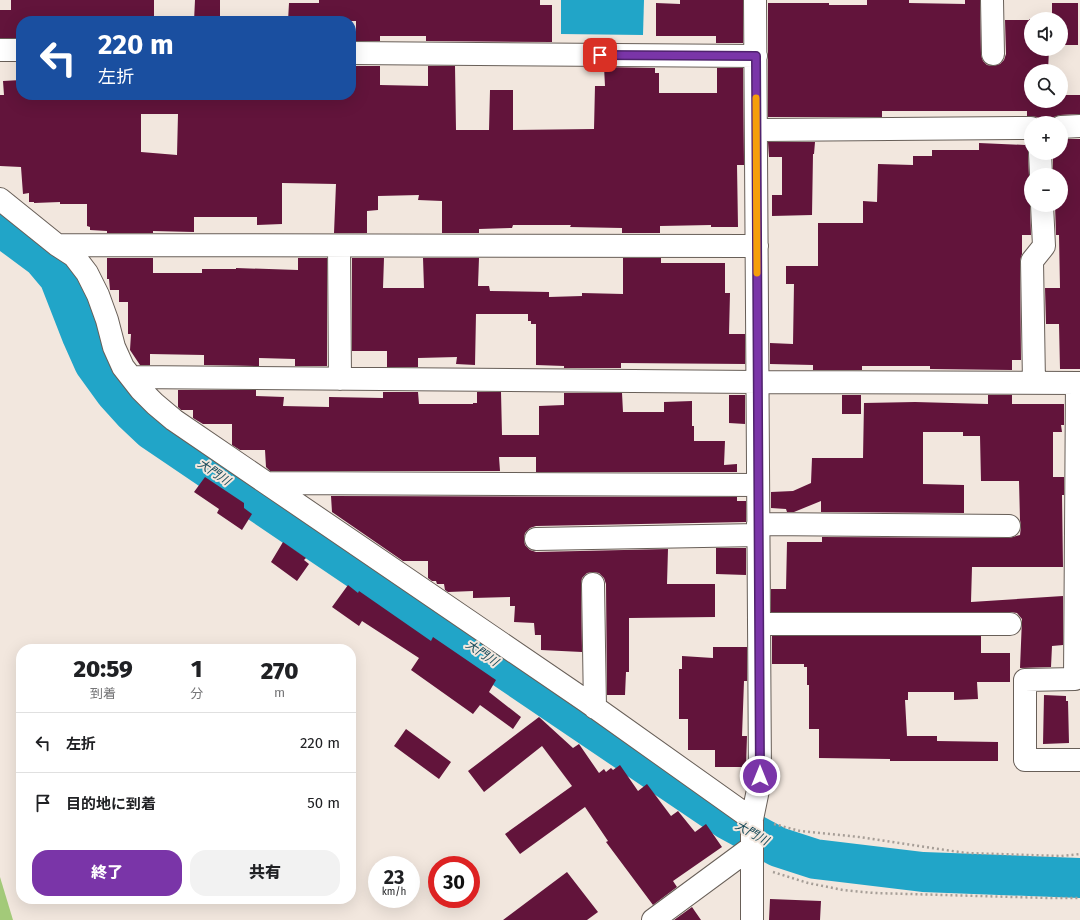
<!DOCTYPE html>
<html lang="ja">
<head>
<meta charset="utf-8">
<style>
	body { margin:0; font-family:"Fira Sans","Noto Sans JP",sans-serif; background:#f2f2f2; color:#202124; height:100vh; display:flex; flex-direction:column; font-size:15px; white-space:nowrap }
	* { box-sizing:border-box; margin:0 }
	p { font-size:13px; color:#757577 }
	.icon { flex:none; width:22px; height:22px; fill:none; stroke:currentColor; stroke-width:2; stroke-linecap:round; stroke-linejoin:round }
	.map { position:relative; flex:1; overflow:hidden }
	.side { position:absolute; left:16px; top:644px; width:340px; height:260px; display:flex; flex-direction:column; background:#fff; border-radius:16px; box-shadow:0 4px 16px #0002 }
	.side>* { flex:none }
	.top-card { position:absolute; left:16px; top:16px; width:340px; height:84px; border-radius:16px; box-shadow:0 4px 16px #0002; background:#1a4fa0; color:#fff; overflow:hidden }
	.controls { position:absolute; left:1024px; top:12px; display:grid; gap:8px }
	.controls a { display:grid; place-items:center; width:44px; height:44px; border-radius:50%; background:#fff; box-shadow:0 4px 16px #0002; font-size:20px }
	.speed { position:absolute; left:368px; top:856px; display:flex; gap:8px; font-size:20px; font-weight:700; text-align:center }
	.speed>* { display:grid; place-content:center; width:52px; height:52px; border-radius:50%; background:#fff; box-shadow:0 4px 16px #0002; line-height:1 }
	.speed small { font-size:10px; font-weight:400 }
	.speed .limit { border:6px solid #d22; background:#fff; color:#111 }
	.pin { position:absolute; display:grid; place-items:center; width:34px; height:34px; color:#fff; margin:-17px; border-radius:8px; box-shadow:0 2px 6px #0006 }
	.me { position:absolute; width:44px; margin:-22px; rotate:0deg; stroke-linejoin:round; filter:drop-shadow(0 0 3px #0008) }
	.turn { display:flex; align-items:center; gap:14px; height:84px; padding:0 16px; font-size:18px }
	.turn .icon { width:52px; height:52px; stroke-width:2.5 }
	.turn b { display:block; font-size:28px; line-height:34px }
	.eta { display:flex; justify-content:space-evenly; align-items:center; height:68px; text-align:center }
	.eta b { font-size:24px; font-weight:800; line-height:28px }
	.cta { display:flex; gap:8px; margin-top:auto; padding:8px 16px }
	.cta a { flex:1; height:46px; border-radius:16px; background:#7a35a8; color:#fff; font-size:16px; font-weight:800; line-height:46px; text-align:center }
	.cta a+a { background:#f2f2f2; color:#202124 }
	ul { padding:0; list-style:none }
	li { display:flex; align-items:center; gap:12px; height:60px; padding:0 16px; border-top:1px solid #e0e0e0 }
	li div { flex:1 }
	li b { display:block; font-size:15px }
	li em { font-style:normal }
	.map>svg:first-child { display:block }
	.forest { fill:#a3ca79 }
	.water { fill:#21a5c8 }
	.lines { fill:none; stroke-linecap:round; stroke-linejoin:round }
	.river { stroke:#21a5c8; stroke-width:40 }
	.building { fill:#62143b; fill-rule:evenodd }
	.street-casing { stroke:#685f58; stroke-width:24 }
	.path { stroke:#a69e97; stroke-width:2.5; stroke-dasharray:2 3; stroke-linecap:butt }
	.street { stroke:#fff; stroke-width:22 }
	.route-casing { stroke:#4f226d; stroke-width:10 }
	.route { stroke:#7a35a8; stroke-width:7 }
	.slow { stroke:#f59e0b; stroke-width:7 }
	.labels { text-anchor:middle; stroke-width:4; stroke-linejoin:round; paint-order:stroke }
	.water-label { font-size:12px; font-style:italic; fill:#164958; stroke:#f2e7de }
</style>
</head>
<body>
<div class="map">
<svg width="1080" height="920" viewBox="0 0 1080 920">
	<rect width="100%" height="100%" fill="#f2e7de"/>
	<path class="forest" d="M0,877L13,920H0Z"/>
	<path class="water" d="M561,0H644L643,35L561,34Z"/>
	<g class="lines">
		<path class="river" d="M0,226L43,258L59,277L82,336L94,363L115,392L134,413L152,430L728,820L778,847L815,859L923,872L1080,878"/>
	</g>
	<path class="building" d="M11,0H154V21H21V38H0V10H11Z
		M195,0H220V21H194Z
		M319,0H540V5H552V42L426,41V36H380V41H356V21H288L289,3H319Z
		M680,0H743V43H716V36H656V3L680,4Z
		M867,0H909V3L965,4V0H980L981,55L983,61L987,65L993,66L1000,64L1004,60L1006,54L1005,20H1029V19H1035H1031V49H1049L1048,71H1031V101H1061V95H1080V114L1060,115L1054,117L1049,123H1042L1037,117L1027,116V111H882V117H768V3H829V5H867Z
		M1052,3H1078V45H1061V19H1052Z
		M355,66H380V85L428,86V66H455L456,130H489L490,90H513V130L594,129L595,86H605L604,67L655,68V73H659V93H717V68H743L744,165H737L738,227H711V225L660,226V233H622V228L570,227L571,225H513L512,228L479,229V233H442V201L418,200L419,195L378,196V210L367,211V233H334L336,184L282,183V224L257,225V217H194V232L153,231V233H107V231L90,230V227L87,226V204H60V202L34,203V202H29V193L23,194L21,167L0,166V95H4L3,81L21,80V95H351V80H356ZM141,114H178L177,155L141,152Z
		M1061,139H1080V369H1060L1059,324H1046L1045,288H1060L1059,235H1056L1055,205H1061V175H1053V153H1061Z
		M1031,140V145L1029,148L1028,154L1029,176L1031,182V199L1030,206L1031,235H1022V254L1020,261L1021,360H1012V370L930,369V366H862V370H813V365L770,364V343L793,344L794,284H786V266H818V223H863V201L877,202L878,164L913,165V156H932V150H979V143L1025,145V141Z
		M768,142H815L814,154H813L812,215L772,216V195H782V157H769Z
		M107,258H153V273H202V269H236V268L298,270V258H327V366H295V359L259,358V366L204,365V355L150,354V365H140L130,350L131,334H128V302H119V290H110L109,279H107Z
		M352,258H384L383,288H424L423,258H479L478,286H489L490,291L549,292V297L582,296V293L623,294V258H661V263H725V293H730L729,334H745V364L621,363V368H564V366L536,365V324H531V321H528V314H476L475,365L456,364L457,357L418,358V367H387V351H352Z
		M178,390H256V396L284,397L283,406L329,407V397L383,398V392H418L419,404H473V403H477V392H501L502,435H539V406L564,405V393H622L623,412H664V402L692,401V426H694V441H725L724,465L737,464V472H536V457H499L500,471H270L266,467L265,450H240L232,445V424H203L193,418V410H181L178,407Z
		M729,395H745V424L729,423Z
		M842,395H861V414H842Z
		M988,395H1012V404H1064V425H1061L1062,432H1053V477H1064V495H1062L1063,567H972L971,602L1063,596V645L1052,646L1051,667L1020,668L1022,619L1017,613L1010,612H771V589H786L787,542H822V537L1009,538L1020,535L1021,526L1020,520L1019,481H981L980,436H963V432H923V484L964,485V513L821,512V501L794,512H787L786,509L771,508V492L793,491L811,483L812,458H863L864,403L915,402L988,404Z
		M205,477L244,503V508L252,514L242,530L217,513L219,509L194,492Z
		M331,496L737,497V501H746V522L536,526L530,528L525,533L524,539L525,545L530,550L536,552L668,549L667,584H715V617L629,618V672H626L625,695H607L606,584L604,578L599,573L593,572L587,573L582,578L581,584L582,652L541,650V635H535L534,623L514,622L515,606H510V597L473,598V591L448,592L445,590L444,584H437L436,581H432L428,578V561H403L332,512Z
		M283,542L306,558L304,560L309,564L297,581L271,562Z
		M716,548H746V575L716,574Z
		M348,585L358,593L359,591L431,641L433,637L496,680L489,692L521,717L513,729L480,705L473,714L411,670L419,658L362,621L359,626L332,607Z
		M772,636H981V653H1010V682H977L978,699L954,700V692H908V700H905L907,736H937V741L998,742V761H890V759L819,758V729H809V685H807V667H804V664H772Z
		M713,647H747V681H744L742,736H747L746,767H715V750H688V719H679V669H682V656L713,658Z
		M1044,695L1066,696V701H1068L1069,743L1043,744Z
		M539,717L573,748L579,744L599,773L604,769L606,772L611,768L613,770L620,765L638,791L647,784L671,816L678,811L695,832L706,824L722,847L673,881L677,887L653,905L606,842L608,841L585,807L520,854L505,834L572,786L542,746L484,792L468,771Z
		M406,729L451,762L439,779L394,746Z
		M567,872L598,912L587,920H503Z
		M770,899L821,901L820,920H769Z
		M692,907L701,920H674Z"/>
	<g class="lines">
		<g class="street-casing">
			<path id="street" d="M992,0L993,54
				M0,50H21
				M351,53L756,56
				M1061,127L1080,126
				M756,130L1031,128
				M1040,153L1041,175
				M0,199L57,245L74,256L87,273L98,295L107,320L114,347L123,367L141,390L155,404L174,420L586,701L752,819
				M57,245L757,246
				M339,246L340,379
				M131,377L757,382L1080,383
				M1034,383L1032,261L1044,246L1042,205
				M1077,383L1075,679L1025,680V760H1080
				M267,483L758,485
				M758,524L1009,526
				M536,539L758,535
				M593,584L595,708
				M759,624H1010
				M653,920L752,847
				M752,920V819L758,790L760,776L755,0"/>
		</g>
		<path class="path" d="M774,824L800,831L859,837L966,853L1061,856L1080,854
			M773,872L808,883L843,890L874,893L1049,898H1080"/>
		<use href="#street" class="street"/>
	</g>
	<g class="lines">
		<g class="route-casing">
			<path id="route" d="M600,55L756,56L760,776"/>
		</g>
		<use href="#route" class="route"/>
		<path class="slow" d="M756,98L757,273"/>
	</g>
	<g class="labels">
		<g class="water-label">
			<text transform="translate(214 472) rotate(34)" y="4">大門川</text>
			<text transform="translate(482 653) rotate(34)" y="4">大門川</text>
			<text transform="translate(752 833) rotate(29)" y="4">大門川</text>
		</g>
	</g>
</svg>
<div class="controls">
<a><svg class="icon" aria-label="sound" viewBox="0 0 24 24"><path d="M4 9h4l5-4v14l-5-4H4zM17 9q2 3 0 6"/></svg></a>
<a><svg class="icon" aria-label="search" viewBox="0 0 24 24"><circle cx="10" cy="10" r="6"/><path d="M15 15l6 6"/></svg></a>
<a>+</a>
<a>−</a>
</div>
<div class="speed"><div>23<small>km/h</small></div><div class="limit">30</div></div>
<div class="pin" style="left:600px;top:55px;background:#d93025"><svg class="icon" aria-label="arrive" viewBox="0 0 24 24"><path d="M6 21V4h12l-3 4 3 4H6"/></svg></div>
<svg class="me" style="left:760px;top:776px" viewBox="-20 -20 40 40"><circle r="17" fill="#7a35a8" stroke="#fff" stroke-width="3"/><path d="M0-11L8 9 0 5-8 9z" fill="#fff"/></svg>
<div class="top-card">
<div class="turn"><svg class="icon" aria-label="left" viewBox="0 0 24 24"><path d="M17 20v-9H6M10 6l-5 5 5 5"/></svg><div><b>220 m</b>左折</div></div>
</div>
<section class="side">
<div class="eta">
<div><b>20:59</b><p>到着</p></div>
<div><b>1</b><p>分</p></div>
<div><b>270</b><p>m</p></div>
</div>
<ul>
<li><svg class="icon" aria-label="left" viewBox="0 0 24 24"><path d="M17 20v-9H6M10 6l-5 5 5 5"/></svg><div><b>左折</b></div><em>220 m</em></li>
<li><svg class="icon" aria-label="arrive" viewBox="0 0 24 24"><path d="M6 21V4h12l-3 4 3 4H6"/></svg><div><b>目的地に到着</b></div><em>50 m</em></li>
</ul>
<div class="cta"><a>終了</a><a>共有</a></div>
</section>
</div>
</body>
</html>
